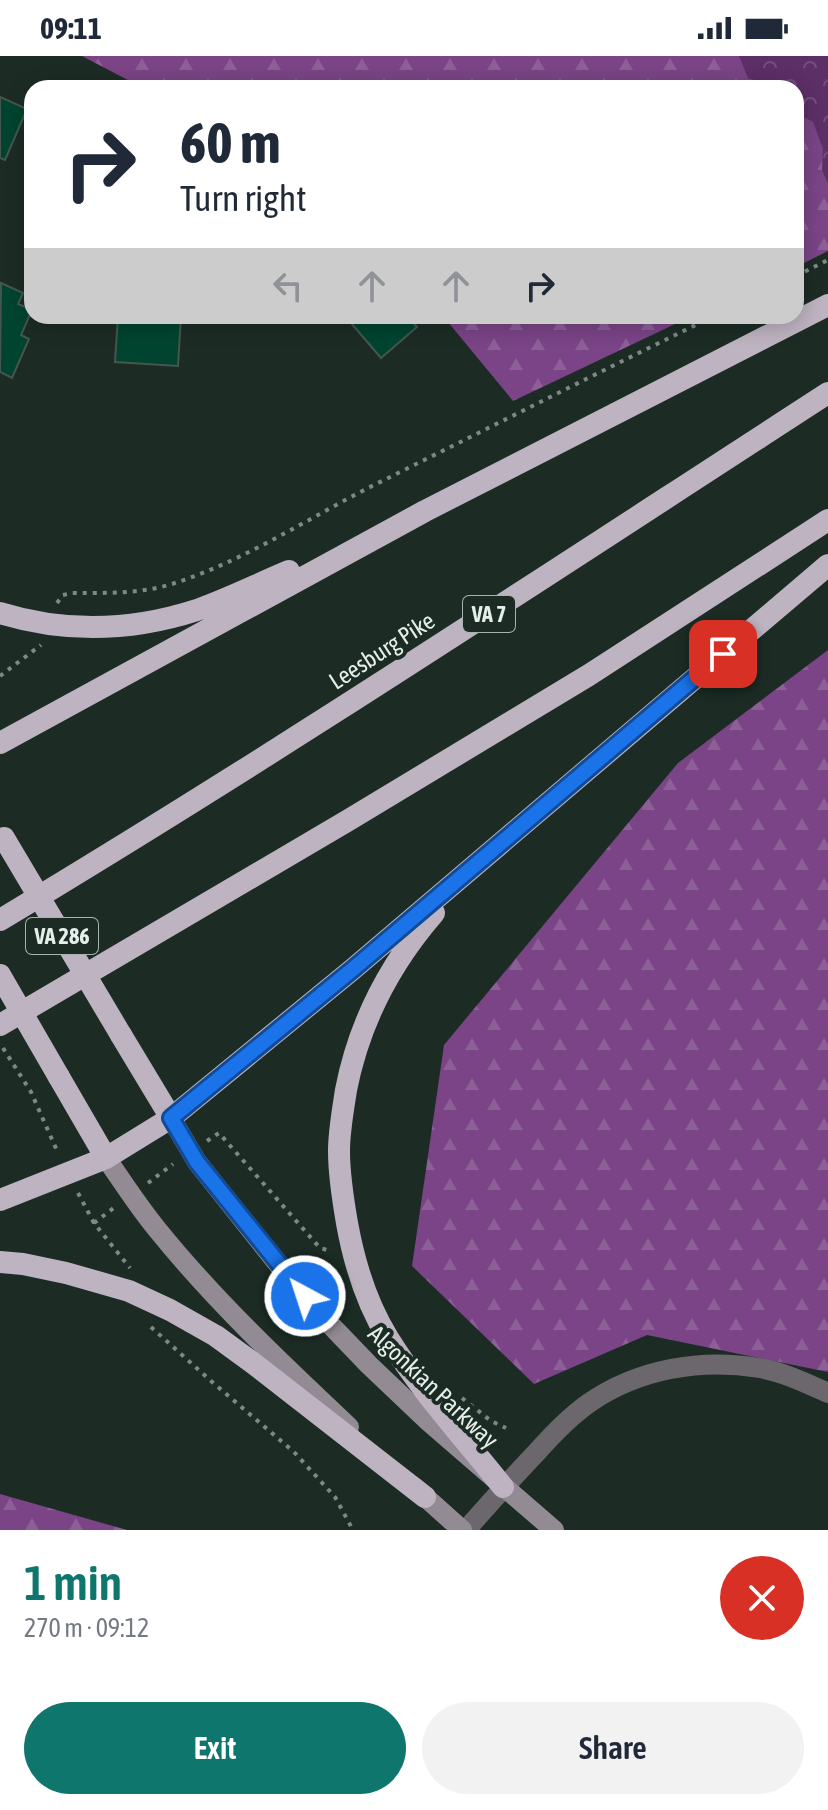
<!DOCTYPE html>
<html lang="en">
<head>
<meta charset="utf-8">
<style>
	body { margin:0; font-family:"Asap Condensed",sans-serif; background:#f2f2f3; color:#1f2937; height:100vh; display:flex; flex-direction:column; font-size:30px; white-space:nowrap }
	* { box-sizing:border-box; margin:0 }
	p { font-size:26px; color:#747a83 }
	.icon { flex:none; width:44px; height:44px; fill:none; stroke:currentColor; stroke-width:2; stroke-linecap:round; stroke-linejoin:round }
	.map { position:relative; height:1474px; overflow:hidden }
	.details { display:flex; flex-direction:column; background:#fff; flex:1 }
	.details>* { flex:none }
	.banner { position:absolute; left:24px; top:24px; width:780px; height:244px; border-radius:24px; box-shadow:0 4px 20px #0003; background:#fff; color:#1f2937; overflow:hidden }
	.pin { position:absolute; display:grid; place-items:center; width:68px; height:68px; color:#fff; margin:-34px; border-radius:16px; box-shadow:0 4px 12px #0006 }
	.me { position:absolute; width:88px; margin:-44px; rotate:320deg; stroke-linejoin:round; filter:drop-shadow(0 0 6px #0008) }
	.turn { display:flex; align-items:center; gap:28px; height:168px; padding:0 24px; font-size:36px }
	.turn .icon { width:104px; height:104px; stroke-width:2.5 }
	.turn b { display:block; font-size:56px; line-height:68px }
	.lanes { display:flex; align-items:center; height:76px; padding:0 24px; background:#0003; justify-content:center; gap:40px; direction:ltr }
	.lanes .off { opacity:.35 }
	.round { display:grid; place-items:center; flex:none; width:84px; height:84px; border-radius:42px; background:#f2f2f3 }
	.summary { display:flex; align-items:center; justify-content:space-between; height:136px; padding:0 24px }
	h1 { font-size:48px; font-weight:600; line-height:60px; color:#0f766e }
	.cta { display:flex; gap:16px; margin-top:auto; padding:16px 24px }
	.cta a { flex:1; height:92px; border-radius:48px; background:#0f766e; color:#fff; font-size:32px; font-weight:600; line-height:92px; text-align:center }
	.cta a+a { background:#f2f2f3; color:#1f2937 }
	.status { display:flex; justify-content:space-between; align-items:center; height:56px; padding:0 40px; background:#fff; direction:ltr }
	.status svg { height:22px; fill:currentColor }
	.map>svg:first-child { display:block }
	.forest { fill:url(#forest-firs) }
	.park { fill:url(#park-crowns) }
	.building { fill:#004430; stroke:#45564e; stroke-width:2 }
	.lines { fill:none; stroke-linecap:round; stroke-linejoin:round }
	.path { stroke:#7d8a84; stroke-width:4; stroke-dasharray:4 6; stroke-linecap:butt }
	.minor { stroke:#6c676d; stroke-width:20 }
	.secondary { stroke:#938b94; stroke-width:20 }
	.trunk { stroke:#beb3c0; stroke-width:22 }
	.trunk-bridge { stroke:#beb3c0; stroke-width:22 }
	.route-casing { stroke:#114b97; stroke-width:20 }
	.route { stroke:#1a73e8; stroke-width:14 }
	.labels { text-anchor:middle; stroke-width:8; stroke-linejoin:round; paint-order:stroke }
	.shield { fill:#1c2c25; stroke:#a8b4af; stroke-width:2 }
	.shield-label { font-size:22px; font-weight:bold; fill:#e4eeea }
	.street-label { font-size:24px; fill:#e4eeea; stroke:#1c2c25 }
</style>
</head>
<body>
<div class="status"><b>09:11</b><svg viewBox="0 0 49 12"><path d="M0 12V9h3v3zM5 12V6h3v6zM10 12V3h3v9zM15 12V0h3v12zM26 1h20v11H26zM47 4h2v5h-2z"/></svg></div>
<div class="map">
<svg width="828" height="1474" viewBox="0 0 828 1474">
	<defs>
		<pattern id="forest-firs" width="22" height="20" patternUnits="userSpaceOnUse" patternTransform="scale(2)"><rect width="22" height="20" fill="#7a4486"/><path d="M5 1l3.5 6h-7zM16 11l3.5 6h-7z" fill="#8d5f97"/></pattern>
		<pattern id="park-crowns" width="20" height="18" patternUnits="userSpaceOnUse" patternTransform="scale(2)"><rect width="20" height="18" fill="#5c2f66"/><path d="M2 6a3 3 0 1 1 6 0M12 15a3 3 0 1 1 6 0" fill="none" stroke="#734d7c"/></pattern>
	</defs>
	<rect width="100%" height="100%" fill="#1c2c25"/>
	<path class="forest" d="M82,0H828V195L796,211V32H143Z
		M443,260H692L513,345Z
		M828,594V1316L647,1279L534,1328L412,1210L444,989L678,707Z
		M0,1438L127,1474H0Z"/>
	<path class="park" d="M739,0H828V128L822,114L823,93L813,66L796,57V32H752Z"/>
	<path class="building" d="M0,41L27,53L5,104L0,102Z
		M1,227L23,237L18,248L32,254L21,279L29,283L12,322L0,316Z
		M118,260H181L178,310L115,306Z
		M345,260H407L417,271L381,302Z"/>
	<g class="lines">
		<path class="path" d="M796,220L828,204
			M57,547L63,539L72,537C106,537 142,538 175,527C246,504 310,461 376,428C489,372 601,315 714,260
			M0,620L41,589
			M3,992L31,1036L58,1097
			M207,1085L219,1077L320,1192L331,1195
			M148,1127L173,1108
			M78,1137L94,1167L130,1212
			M94,1167L115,1151
			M151,1271L211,1325L294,1396L335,1441L353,1474
			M462,1342L491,1365L506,1372"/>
		<path class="minor" d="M466,1474C489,1448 512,1422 536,1397C552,1379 569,1361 589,1347C638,1313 701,1302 759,1312C783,1316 806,1327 828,1337"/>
		<path class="secondary" d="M171,1062L197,1106L289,1222L321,1259L369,1309L429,1366L554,1474
			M106,1102C122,1125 138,1150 156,1172C214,1244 282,1308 349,1371
			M414,1431L462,1474"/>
		<path class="trunk" d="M0,557C65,577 132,575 197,554C228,543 258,528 289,515
			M0,687L425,455L828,249
			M434,857C389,909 359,967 346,1034C343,1054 339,1075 339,1095C339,1119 343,1144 347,1167C354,1206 367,1248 388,1282C421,1335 464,1382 503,1431
			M0,864C280,696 553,515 828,337
			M0,969L347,765L589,619L828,464
			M121,979L171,1062
			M59,1021L106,1102
			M0,1144L106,1102L171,1062L353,913L828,509
			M0,1206L23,1208L66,1217L129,1235L170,1254L216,1280L253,1307L425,1441"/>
		<path class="trunk-bridge" d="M4,782L121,979
			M0,919L59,1021"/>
	</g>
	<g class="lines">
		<g class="route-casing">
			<path id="route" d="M305,1240L197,1106L171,1062L353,913L723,598"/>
		</g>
		<use href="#route" class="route"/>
	</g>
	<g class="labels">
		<g class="shield">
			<rect x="463" y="540" width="52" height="36" rx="6"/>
			<rect x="26" y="862" width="72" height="36" rx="6"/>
		</g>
		<g class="shield-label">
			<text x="489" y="566">VA 7</text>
			<text x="62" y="888">VA 286</text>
		</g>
		<g class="street-label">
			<text transform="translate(382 595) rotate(-33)" y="8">Leesburg Pike</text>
			<text transform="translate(433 1331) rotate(43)" y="8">Algonkian Parkway</text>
		</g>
	</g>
</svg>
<div class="pin" style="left:723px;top:598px;background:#d93025"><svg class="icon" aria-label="arrive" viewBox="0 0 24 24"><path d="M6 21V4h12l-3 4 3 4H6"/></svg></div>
<svg class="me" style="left:305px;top:1240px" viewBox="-20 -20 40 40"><circle r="17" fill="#1a73e8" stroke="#fff" stroke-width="3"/><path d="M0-11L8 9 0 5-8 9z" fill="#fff"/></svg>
<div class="banner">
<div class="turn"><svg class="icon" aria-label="right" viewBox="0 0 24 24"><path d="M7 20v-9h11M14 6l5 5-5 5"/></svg><div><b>60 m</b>Turn right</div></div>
<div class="lanes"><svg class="icon off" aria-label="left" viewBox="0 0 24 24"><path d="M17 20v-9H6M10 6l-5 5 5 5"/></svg><svg class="icon off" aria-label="ahead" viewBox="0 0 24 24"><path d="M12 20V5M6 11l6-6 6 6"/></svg><svg class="icon off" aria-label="ahead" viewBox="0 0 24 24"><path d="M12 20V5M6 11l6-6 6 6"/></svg><svg class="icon" aria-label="right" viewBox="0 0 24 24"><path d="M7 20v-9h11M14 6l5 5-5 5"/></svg></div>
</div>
</div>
<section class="details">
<div class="summary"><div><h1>1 min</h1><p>270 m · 09:12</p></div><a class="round" style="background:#d93025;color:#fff"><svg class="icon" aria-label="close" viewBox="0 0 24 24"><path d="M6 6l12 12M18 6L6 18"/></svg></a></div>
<div class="cta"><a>Exit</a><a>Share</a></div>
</section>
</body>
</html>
